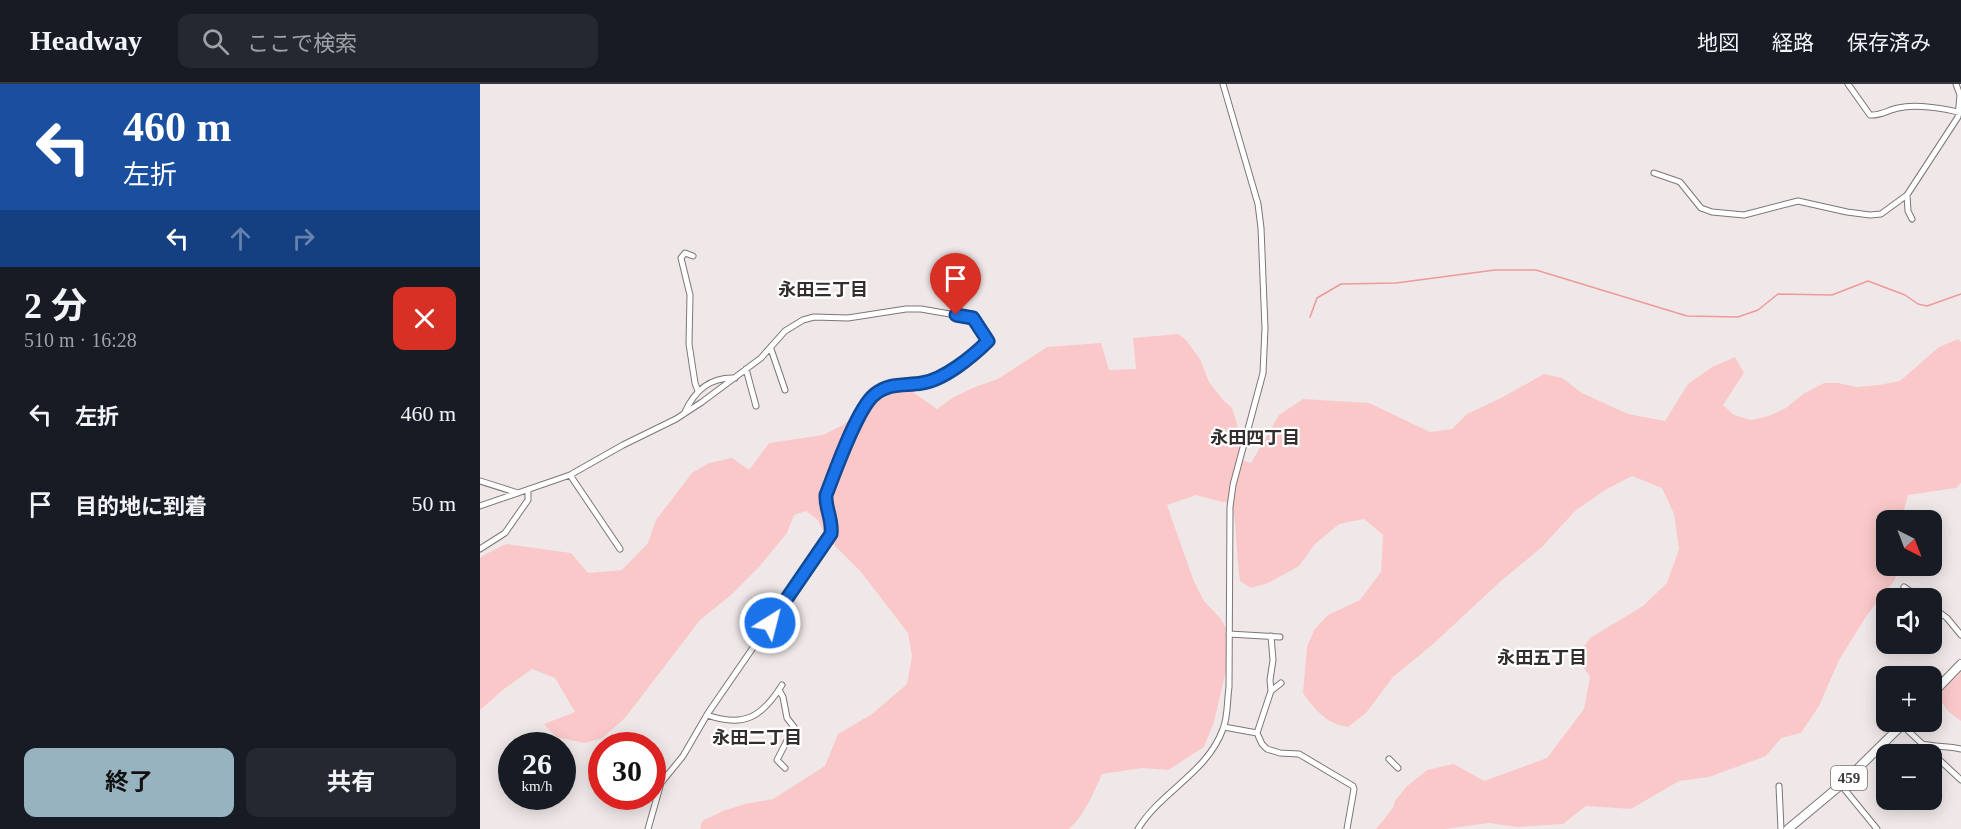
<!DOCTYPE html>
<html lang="ja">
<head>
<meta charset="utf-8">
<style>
	body { margin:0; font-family:"Times New Roman","Noto Sans JP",serif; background:#242831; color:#f1f3f6; height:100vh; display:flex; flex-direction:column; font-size:22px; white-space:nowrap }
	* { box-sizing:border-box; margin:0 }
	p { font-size:20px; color:#9ea1a6 }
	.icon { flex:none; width:33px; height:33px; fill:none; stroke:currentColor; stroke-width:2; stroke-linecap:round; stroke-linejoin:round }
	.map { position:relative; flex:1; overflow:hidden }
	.drawer { display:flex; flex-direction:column; background:#171b24; width:480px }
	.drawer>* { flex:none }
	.guide { background:#1a4fa0; color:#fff; overflow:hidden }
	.needle { width:39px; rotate:138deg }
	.buttons { position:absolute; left:1396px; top:426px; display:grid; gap:12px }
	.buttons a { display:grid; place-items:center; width:66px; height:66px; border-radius:12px; background:#171b24; box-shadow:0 3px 15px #0003; font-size:30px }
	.speed { position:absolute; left:18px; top:648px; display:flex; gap:12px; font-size:30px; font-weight:700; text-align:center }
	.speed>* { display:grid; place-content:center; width:78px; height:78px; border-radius:50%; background:#171b24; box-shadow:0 3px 15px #0003; line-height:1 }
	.speed small { font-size:15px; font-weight:400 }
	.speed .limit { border:9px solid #d22; background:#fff; color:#111 }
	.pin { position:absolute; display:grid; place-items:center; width:51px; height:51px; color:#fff; margin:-62px -26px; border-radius:50% 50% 50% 0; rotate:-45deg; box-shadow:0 0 6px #0007 }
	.pin .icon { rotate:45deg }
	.me { position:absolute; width:66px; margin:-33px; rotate:36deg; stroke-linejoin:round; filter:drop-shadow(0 0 4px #0008) }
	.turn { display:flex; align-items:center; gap:21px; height:126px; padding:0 24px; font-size:27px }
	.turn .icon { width:78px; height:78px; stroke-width:2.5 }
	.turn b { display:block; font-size:42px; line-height:51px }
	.lanes { display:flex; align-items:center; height:57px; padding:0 24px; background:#0003; justify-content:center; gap:30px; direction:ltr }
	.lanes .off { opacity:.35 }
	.round { display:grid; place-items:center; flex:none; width:63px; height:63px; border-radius:12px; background:#242831 }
	.head { display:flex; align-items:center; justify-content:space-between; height:102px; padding:0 24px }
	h1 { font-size:36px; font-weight:700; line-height:45px }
	.cta { display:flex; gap:12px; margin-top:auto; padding:12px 24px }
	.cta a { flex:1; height:69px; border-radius:12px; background:#97b3c0; color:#111; font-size:24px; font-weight:700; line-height:69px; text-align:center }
	.cta a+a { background:#242831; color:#f1f3f6 }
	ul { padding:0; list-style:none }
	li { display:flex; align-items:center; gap:18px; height:90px; padding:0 24px }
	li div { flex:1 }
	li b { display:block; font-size:22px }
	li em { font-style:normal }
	header { display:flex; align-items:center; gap:36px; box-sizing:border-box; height:84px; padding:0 30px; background:#171b24; border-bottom:2px solid #363941 }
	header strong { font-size:28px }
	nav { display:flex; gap:33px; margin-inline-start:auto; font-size:21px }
	.search { width:420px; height:54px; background:#242831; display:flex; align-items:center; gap:15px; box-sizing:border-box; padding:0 21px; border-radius:12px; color:#9ea1a6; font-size:22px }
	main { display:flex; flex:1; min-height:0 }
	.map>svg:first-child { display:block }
	.green { fill:#fac8c8 }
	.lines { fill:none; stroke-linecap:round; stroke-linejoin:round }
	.stream { stroke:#ee999b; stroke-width:1.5 }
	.minor-casing { stroke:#7e7676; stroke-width:7 }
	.trunk-casing { stroke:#7e7676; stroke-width:10 }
	.minor { stroke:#fff; stroke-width:5 }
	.trunk { stroke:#fff; stroke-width:8 }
	.route-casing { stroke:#114b97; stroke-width:15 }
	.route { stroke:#1a73e8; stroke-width:10 }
	.labels { text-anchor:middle; stroke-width:4.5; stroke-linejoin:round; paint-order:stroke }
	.shield { fill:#fff; stroke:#797676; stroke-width:1.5 }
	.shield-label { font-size:15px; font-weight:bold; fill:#3f3b3b }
	.neighbourhood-label { font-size:18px; font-weight:bold; fill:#332d2d; stroke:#fff }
</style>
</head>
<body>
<header>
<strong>Headway</strong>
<div class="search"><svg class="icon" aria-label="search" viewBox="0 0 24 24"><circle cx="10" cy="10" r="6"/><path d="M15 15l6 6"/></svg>ここで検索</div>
<nav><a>地図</a><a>経路</a><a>保存済み</a></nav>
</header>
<main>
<section class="drawer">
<div class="guide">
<div class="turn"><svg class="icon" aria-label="left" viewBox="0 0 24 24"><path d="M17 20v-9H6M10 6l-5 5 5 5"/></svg><div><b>460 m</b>左折</div></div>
<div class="lanes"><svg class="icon" aria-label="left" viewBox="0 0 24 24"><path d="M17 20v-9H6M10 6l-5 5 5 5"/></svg><svg class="icon off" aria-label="ahead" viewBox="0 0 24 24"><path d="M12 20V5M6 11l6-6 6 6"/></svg><svg class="icon off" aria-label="right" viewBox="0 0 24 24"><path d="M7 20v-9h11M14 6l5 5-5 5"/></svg></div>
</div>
<div class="head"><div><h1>2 分</h1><p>510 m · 16:28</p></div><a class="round" style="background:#d93025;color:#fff"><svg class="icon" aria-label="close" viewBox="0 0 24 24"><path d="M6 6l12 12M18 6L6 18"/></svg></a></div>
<ul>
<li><svg class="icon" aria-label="left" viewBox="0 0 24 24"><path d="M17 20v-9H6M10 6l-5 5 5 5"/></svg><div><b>左折</b></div><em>460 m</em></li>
<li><svg class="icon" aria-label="arrive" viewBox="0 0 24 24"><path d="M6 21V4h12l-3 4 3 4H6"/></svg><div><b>目的地に到着</b></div><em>50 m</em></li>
</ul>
<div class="cta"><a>終了</a><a>共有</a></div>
</section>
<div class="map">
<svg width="1481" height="745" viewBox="0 0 1481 745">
	<rect width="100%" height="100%" fill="#f0e8e8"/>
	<path class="green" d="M698,250L706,256L720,275L729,298L743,316L752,324L759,346L761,376L771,379L799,331L823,315L889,319L950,348L972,345L987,330L1023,313L1064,290L1082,294L1102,309L1148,330L1185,337L1208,300L1232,283L1255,273L1264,289L1243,321L1254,331L1271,336L1289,332L1306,324L1323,310L1344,299H1358L1377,303L1399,301L1420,297L1459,263L1478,255L1481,258V399L1476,404L1428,411L1421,436H1407V482H1417L1415,496L1387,531L1359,576L1339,622L1321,649L1301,654L1286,672L1229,693L1199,697L1151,725L1106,722L1083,740L1037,743L1009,739L965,745H896L913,724L915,717L926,703L947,686L974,680L1004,697L1067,674L1104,625L1110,593L1097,573L1110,554L1163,522L1187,499L1199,465L1194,430L1182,404L1152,392L1125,406L1095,427L1062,463L1021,497L952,561L913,593L886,629L868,643C847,640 835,626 823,609L827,563L834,546L848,531L880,516L901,488L903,451L884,435L859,440L835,460L819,482L788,499L771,504L760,497C756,470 757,444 752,418H742L716,411L687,421L713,495L724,517L741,535L749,550L746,586L734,638L724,663L688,686L662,684L622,690C613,710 605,730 589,745H220L222,737L243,727L265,720L293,715L345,682L358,650L392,630L427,600L432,572L428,549L381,488L346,453L338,436L326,427L314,431L307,449L279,483L251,511L220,536L145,634L122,654L105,659L76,653L64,640L95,628L75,594L52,585L24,605L0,626V474L4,471L26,460L91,469L108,489L142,486L168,459L176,436L212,389L229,379L252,374L269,386L289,359L343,351L363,341L379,327L414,304H427L457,325L474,313L495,303L518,295L567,263L621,259L629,286L656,285L653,254Z
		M1481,588V637L1468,627L1460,616L1462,607Z"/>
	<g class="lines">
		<path class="stream" d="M830,233L837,214L861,200L916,199L1015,186H1056L1207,232L1258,233L1278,226L1298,210L1352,211L1388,197L1425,211L1438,220L1447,222L1481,210"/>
		<g class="minor-casing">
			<path id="minor" d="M1368,0L1390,31C1400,32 1408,26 1418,24C1435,20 1464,24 1481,29
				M1174,89L1200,98L1221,124L1232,128L1264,131L1318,117L1367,128L1390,131L1401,130L1427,111L1478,33L1480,11L1476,0
				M1427,111L1428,127L1432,135
				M213,172L205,169L201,174L210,211L209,260L215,299L218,307
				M291,265L305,306
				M266,285L276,322
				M205,328C215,306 230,293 255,294
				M90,391L140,465
				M0,397L38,409
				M0,422L90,391L143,361L196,335L222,318L281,274L305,247L323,236L334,233L368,234L426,225H441L493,234L508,257C493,272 464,296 442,299C425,302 409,298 394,311C377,325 355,388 346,411C344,425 355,438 350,452L228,629L203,672L181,699L168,745
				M0,465L25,449L48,416V407
				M1424,503L1440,514
				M1452,523L1467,534L1481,551
				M749,550L800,553
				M299,606L303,613L307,634L314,643L297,676L305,684
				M791,607L801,599
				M227,631C264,644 282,633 302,601
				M1422,641L1481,696
				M744,643L777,649L782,660L787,665L800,669L819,670L873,702L874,705L867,745
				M777,649L791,607L790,596L793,576L791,552
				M1442,660C1455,663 1468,662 1481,665
				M909,675L918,684
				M1361,701L1397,745
				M1299,702L1301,745
				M658,745C681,707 727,689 743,645C748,633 747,617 749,603L750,423L753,401L783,289L785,244L781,144L778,120L743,0"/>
		</g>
		<g class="trunk-casing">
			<path id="trunk" d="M1452,610L1481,580
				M1308,745L1362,700L1425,638"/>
		</g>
		<use href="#minor" class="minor"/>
		<use href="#trunk" class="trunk"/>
	</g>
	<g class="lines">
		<g class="route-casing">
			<path id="route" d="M290,539L351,450C353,436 345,424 346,411C355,388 377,325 394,311C409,298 425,302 442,299C464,296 493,272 508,257L493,234L476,231"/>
		</g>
		<use href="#route" class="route"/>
	</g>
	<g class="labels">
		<rect class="shield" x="1351" y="682" width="36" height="24" rx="4.5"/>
		<g class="shield-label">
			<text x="1369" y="699">459</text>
		</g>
		<g class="neighbourhood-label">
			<text x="343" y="212">永田三丁目</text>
			<text x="775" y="360">永田四丁目</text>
			<text x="1062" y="580">永田五丁目</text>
			<text x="277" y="660">永田二丁目</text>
		</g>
	</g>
</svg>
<div class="buttons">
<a><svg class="needle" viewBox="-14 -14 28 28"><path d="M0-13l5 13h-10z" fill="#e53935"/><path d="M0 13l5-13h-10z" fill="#9ea1a6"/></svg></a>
<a><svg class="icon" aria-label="sound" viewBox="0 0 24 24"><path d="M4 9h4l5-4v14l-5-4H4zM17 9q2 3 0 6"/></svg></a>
<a>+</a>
<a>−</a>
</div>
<div class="speed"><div>26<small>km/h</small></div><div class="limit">30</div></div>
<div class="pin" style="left:476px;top:231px;background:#d93025"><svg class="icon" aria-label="arrive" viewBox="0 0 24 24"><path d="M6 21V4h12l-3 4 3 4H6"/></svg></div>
<svg class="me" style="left:290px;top:539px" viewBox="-20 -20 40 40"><circle r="17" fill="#1a73e8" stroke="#fff" stroke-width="3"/><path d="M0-11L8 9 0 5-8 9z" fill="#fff"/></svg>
</div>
</main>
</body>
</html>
